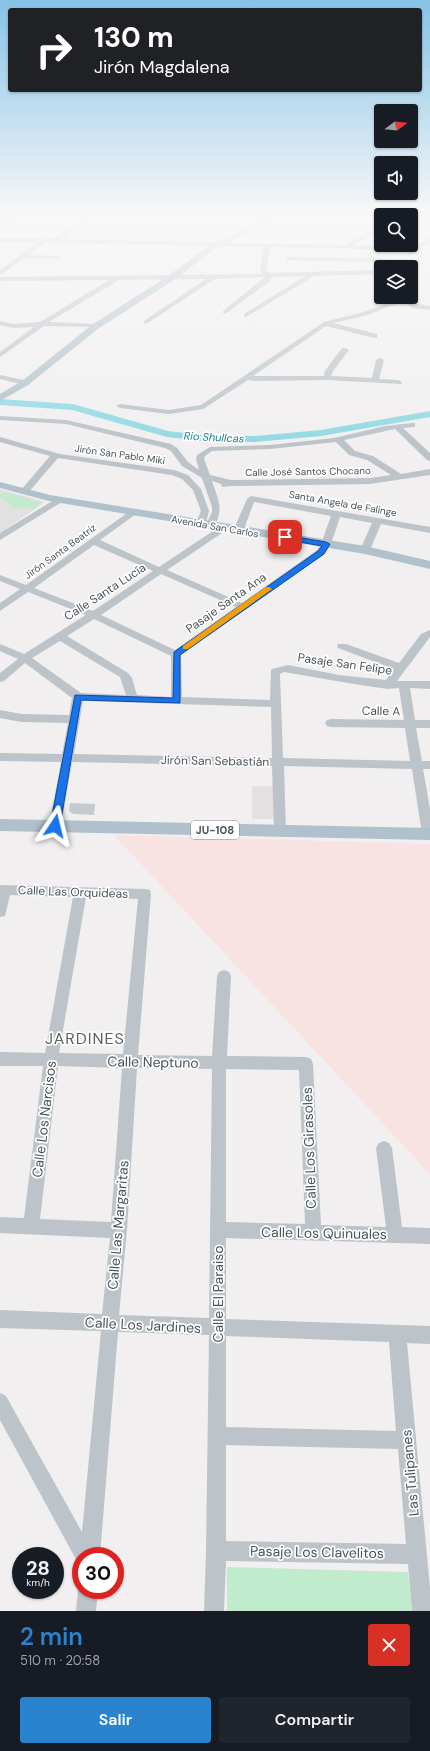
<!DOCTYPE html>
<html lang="es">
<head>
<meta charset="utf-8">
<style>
	body { margin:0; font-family:"DM Sans",sans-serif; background:#20242c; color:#f1f3f6; height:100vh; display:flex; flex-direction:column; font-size:15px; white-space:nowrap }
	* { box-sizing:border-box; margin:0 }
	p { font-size:13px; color:#9ea1a6 }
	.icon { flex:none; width:22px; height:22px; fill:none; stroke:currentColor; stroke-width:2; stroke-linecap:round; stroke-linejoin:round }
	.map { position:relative; height:1611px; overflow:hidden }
	.drawer { display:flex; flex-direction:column; background:#171b24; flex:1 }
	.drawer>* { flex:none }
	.banner { position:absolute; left:8px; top:8px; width:414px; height:84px; border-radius:4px; box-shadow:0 1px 3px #0004; background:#202124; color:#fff; overflow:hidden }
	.needle { width:26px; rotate:74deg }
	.tools { position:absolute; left:374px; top:104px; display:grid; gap:8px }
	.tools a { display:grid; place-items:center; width:44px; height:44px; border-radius:4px; background:#171b24; box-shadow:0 1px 3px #0004; font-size:20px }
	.speed { position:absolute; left:12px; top:1547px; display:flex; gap:8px; font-size:20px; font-weight:700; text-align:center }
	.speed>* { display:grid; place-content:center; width:52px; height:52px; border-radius:50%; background:#171b24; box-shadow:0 1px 3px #0004; line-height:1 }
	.speed small { font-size:10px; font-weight:400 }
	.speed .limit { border:6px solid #d22; background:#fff; color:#111 }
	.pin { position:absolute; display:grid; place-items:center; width:34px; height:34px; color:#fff; margin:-17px; border-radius:8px; box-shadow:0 2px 6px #0006 }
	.me { position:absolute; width:44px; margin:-22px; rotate:10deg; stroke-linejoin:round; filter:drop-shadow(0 0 3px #0008) }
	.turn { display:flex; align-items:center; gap:14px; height:84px; padding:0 20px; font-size:18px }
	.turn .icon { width:52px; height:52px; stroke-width:2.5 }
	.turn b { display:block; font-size:28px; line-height:34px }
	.round { display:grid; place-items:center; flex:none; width:42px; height:42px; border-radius:4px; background:#20242c }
	.head { display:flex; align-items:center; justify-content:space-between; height:68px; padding:0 20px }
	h1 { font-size:24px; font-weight:600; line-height:30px; color:#2a83cf }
	.primary-button { display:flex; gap:8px; margin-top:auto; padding:8px 20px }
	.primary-button a { flex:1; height:46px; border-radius:4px; background:#2a83cf; color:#fff; font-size:16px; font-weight:600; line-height:46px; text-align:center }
	.primary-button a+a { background:#20242c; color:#f1f3f6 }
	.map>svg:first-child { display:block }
	.education { fill:#e2e0e0 }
	.medical { fill:#f8e2e2 }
	.green { fill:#c1ebcd }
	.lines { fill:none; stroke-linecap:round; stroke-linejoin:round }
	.river { fill:#93dae3; fill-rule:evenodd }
	.building { fill:#c6cace }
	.minor { fill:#bcc4ca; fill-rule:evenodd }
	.major { fill:#b1c1cb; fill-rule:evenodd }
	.route { fill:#1a73e8; stroke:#114b97 }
	.slow { fill:#f59e0b }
	.labels { text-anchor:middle; stroke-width:3.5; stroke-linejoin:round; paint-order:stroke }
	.far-street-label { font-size:10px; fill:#49545a; stroke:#fff }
	.far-water-label { font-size:11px; font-style:italic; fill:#19818e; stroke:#fff }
	.shield { fill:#fff; stroke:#80878c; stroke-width:1 }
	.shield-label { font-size:11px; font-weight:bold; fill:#49545a }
	.street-label { font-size:12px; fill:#49545a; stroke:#fff }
	.near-street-label { font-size:14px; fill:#49545a; stroke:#fff }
	.near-neighbourhood-label { font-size:16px; letter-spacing:1px; fill:#5c6063; stroke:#fff }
</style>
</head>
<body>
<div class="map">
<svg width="430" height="1611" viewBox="0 0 430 1611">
	<rect width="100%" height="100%" fill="#f1efef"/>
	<path class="education" d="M0,489L45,502L0,533Z
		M252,786H276L278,815L273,819H252Z"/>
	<path class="medical" d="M114,835L430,844V1174Z"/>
	<path class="green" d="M5,492L41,503L34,509L20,507L16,510L3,498L0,499V494Z
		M227,1567L408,1572L412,1611H227Z"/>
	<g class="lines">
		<path class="river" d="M0,399L73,404L168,431L202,435L255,436L321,430L430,411V417L321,436L255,442L202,441L167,437L72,410L0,405Z"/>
	</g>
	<path class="building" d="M70,803L95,804L94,815L73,814L69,811Z"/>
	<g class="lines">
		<path class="minor" d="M13,217H21L0,230V225Z
			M269,217H277L228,243L345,245L381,225V230L354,245L414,246L430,238V242L417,249L410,256L407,254L410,250L270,247L266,270L270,273L381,270V274L312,276L306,281L246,317L244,316V314L305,276L272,277L270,281L225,314L223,313V311L265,277L215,279L146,324L144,323V321L206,279L119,280L49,322L96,324L98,325V327L44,326L0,357V352L34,327L14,328L0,325V321L14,324L40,322L109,280L0,281V277L262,274L260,270L264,247L45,243L28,255L57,256L59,257V259H23L0,275V270L37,243L0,242V238L220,242Z
			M411,217L430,219V223L411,218Z
			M288,257L404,259L407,261L404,263L286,260V258Z
			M414,292L417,294L412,303L430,306V310L413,308L406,304V300L368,315L333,323L377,334V338H374L326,326L253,376H324L325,371L342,348H345L349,350L333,371L331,376L372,378L376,360L380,358L384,360L379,379L398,380L402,382L401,384L327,380L255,381L248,380L203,409L169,414L120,408L116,406L120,404L169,410L201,405L324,322L364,312L402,297H411V293Z
			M0,375L28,381L29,383L25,385L0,379Z
			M0,416L66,420L171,444L177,448L188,462L199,470L196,459L197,455L210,447L270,445L334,438L385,426L412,423H415V427L403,428L430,453V461L427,460L395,429L344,440L355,451L373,456L401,474L430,469V475L370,484L232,486L222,487L221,484L212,481C217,497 223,506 217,521C215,525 215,527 211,528L206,525L212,512V507L202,478L182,466L171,451L165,448L66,424L0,420ZM336,442L349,455L367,460L391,475L370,478L231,480L210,475L204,459L205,456L212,451L270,449Z
			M0,437L60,454L174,470L188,475L201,489L209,511L206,523L201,526L196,523L201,511L193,490L182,479L172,475L58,458L27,494H21L20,492L21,490L50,456L0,442Z
			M251,496L430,527V533L381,524L370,550L365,553L360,550L372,523L340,517L331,544L324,554L181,655L182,697L270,700L271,671L272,669L288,665L339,675L386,680L394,669L338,648L337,646L338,644H346L399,663L421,634L430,630V637L397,681H430V689L410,688L415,720H430V728H416L422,761H430V769H423L430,809V838L424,837L422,834L412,769L284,766L286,831L284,834L280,836L276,834L274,831L272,766L72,762L61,826L59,829L55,831L51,829L49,826L61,762L0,761V753L62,754L68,723L21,722L0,718V710L21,714L69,715L72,698L25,663L4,681L0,682V673L18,659L0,651V644L24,654L86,615L28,592L0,611V603L20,589L0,581V575L26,585L133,509L136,510L137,512L136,514L100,540L159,567L222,525H228L230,527L228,529L167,570L242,603L317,550L321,544L331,516L254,502L244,529L239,532L236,531L234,529L247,499ZM94,545L153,571L93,611L34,588ZM161,574L236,607L175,650L101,615ZM94,619L171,656V697L137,695L132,678L128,673L67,636ZM60,641L120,677L126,695L81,693L32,658ZM284,672L354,684L388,689L399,688L404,720L331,719L327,720L325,723L327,726L331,727L405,728L410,761L283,758L280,674ZM83,701L271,707L272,758L74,754Z
			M59,497L62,498L63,500L62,502L0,540V533Z
			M0,885L145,889L150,890L151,894L138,1055L212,1056L217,976L219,972L224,970L229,972L231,976L227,1056L306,1057L311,1059L313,1064L321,1225L386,1227L376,1148L379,1143L384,1141L389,1143L392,1148L402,1227L430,1228V1244L226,1238V1319L430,1326V1344L407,1343L430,1588V1611H412L408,1564L226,1561L224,1611H204L206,1551L209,1335L118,1332L100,1556H81V1564L78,1563L0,1420V1393L6,1396L82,1532L101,1331L0,1328V1310L102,1314L110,1238L0,1233V1217L24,1218L43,1066H0V1052L45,1053L73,897L10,895L5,916L0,917ZM86,897L138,899L123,1054L59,1053ZM58,1066L122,1068L111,1222L40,1219ZM137,1068L212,1069L209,1318L119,1315L127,1230ZM226,1069L299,1070L305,1224L226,1222ZM226,1336L389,1342L396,1431L226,1427ZM226,1445L398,1449L406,1544L226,1541Z
			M81,1583V1590H98L96,1611H76L78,1590Z"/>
		<path class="major" d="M87,217H96L55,243H52L48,241Z
			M214,242H220L221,244L174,280L99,328L28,385L0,401V394L22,381L93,324L168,276Z
			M0,482L50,495L365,546L430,561V569L365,554L49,501L0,488Z
			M0,819L430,828V840L0,831Z"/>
	</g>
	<linearGradient id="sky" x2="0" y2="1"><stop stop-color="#86c3e6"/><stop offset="0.49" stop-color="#f9f8f8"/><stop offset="1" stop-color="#f9f8f8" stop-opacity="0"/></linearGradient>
	<rect width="430" height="443" fill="url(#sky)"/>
	<path class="route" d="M285,535L326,542L330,544L324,554L180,655V703L81,700L60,826L58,829H52L50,826L75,695L173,698L174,652L318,551L322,546L282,539V536Z"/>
	<path class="slow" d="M266,587H269L272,589L188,649H183V646Z"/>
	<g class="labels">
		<g class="far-street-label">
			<text transform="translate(120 454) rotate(8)" y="4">Jirón San Pablo Miki</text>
			<text transform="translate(308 471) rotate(-1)" y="4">Calle José Santos Chocano</text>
			<text transform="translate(343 503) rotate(10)" y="4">Santa Angela de Falinge</text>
			<text transform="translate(215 526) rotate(10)" y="4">Avenida San Carlos</text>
			<text transform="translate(60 551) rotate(-36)" y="4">Jirón Santa Beatriz</text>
		</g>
		<g class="far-water-label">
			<text transform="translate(214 437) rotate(3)" y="4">Rio Shullcas</text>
		</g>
		<rect class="shield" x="191" y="821" width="48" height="18" rx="3"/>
		<g class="shield-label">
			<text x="215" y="834">JU-108</text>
		</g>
		<g class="street-label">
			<text transform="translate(105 592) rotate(-33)" y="4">Calle Santa Lucía</text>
			<text transform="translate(226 603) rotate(-35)" y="4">Pasaje Santa Ana</text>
			<text transform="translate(345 664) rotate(8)" y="4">Pasaje San Felipe</text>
			<text transform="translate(381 711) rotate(1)" y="4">Calle A</text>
			<text transform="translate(215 761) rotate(1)" y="4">Jirón San Sebastián</text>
			<text transform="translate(73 892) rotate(2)" y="4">Calle Las Orquideas</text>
		</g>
		<g class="near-street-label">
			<text transform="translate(153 1062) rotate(1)" y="5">Calle Neptuno</text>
			<text transform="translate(44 1119) rotate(-83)" y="5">Calle Los Narcisos</text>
			<text transform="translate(309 1148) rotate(-92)" y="5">Calle Los Girasoles</text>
			<text transform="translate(118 1225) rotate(-85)" y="5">Calle Las Margaritas</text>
			<text transform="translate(324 1233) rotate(1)" y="5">Calle Los Quinuales</text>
			<text transform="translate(218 1294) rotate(-90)" y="5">Calle El Paraiso</text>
			<text transform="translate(143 1325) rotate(3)" y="5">Calle Los Jardines</text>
			<text transform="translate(410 1473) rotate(-95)" y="5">Las Tulipanes</text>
			<text transform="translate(317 1552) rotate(1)" y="5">Pasaje Los Clavelitos</text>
		</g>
		<g class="near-neighbourhood-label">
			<text x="85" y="1044">JARDINES</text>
		</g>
	</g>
</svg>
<div class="tools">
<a><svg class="needle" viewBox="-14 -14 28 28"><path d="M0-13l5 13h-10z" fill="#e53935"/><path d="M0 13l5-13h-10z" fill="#9ea1a6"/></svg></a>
<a><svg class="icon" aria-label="sound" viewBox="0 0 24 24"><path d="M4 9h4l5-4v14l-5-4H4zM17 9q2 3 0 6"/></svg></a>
<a><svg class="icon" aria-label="search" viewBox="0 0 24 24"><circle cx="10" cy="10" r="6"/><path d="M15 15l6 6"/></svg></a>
<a><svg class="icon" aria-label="layers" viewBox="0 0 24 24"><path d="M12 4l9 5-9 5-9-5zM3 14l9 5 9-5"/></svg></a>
</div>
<div class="speed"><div>28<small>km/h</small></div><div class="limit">30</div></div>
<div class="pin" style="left:285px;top:537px;background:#d93025"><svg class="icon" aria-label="arrive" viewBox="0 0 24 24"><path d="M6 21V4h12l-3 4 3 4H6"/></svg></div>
<svg class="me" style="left:55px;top:826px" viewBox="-20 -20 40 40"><path d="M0-17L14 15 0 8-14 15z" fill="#1a73e8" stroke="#fff" stroke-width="4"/></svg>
<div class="banner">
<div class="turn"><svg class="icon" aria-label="right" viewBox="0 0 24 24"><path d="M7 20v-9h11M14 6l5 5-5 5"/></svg><div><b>130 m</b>Jirón Magdalena</div></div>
</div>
</div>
<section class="drawer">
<div class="head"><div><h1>2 min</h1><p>510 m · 20:58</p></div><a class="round" style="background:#d93025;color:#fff"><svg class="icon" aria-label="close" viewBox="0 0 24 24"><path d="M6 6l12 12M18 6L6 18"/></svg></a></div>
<div class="primary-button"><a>Salir</a><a>Compartir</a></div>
</section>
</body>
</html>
